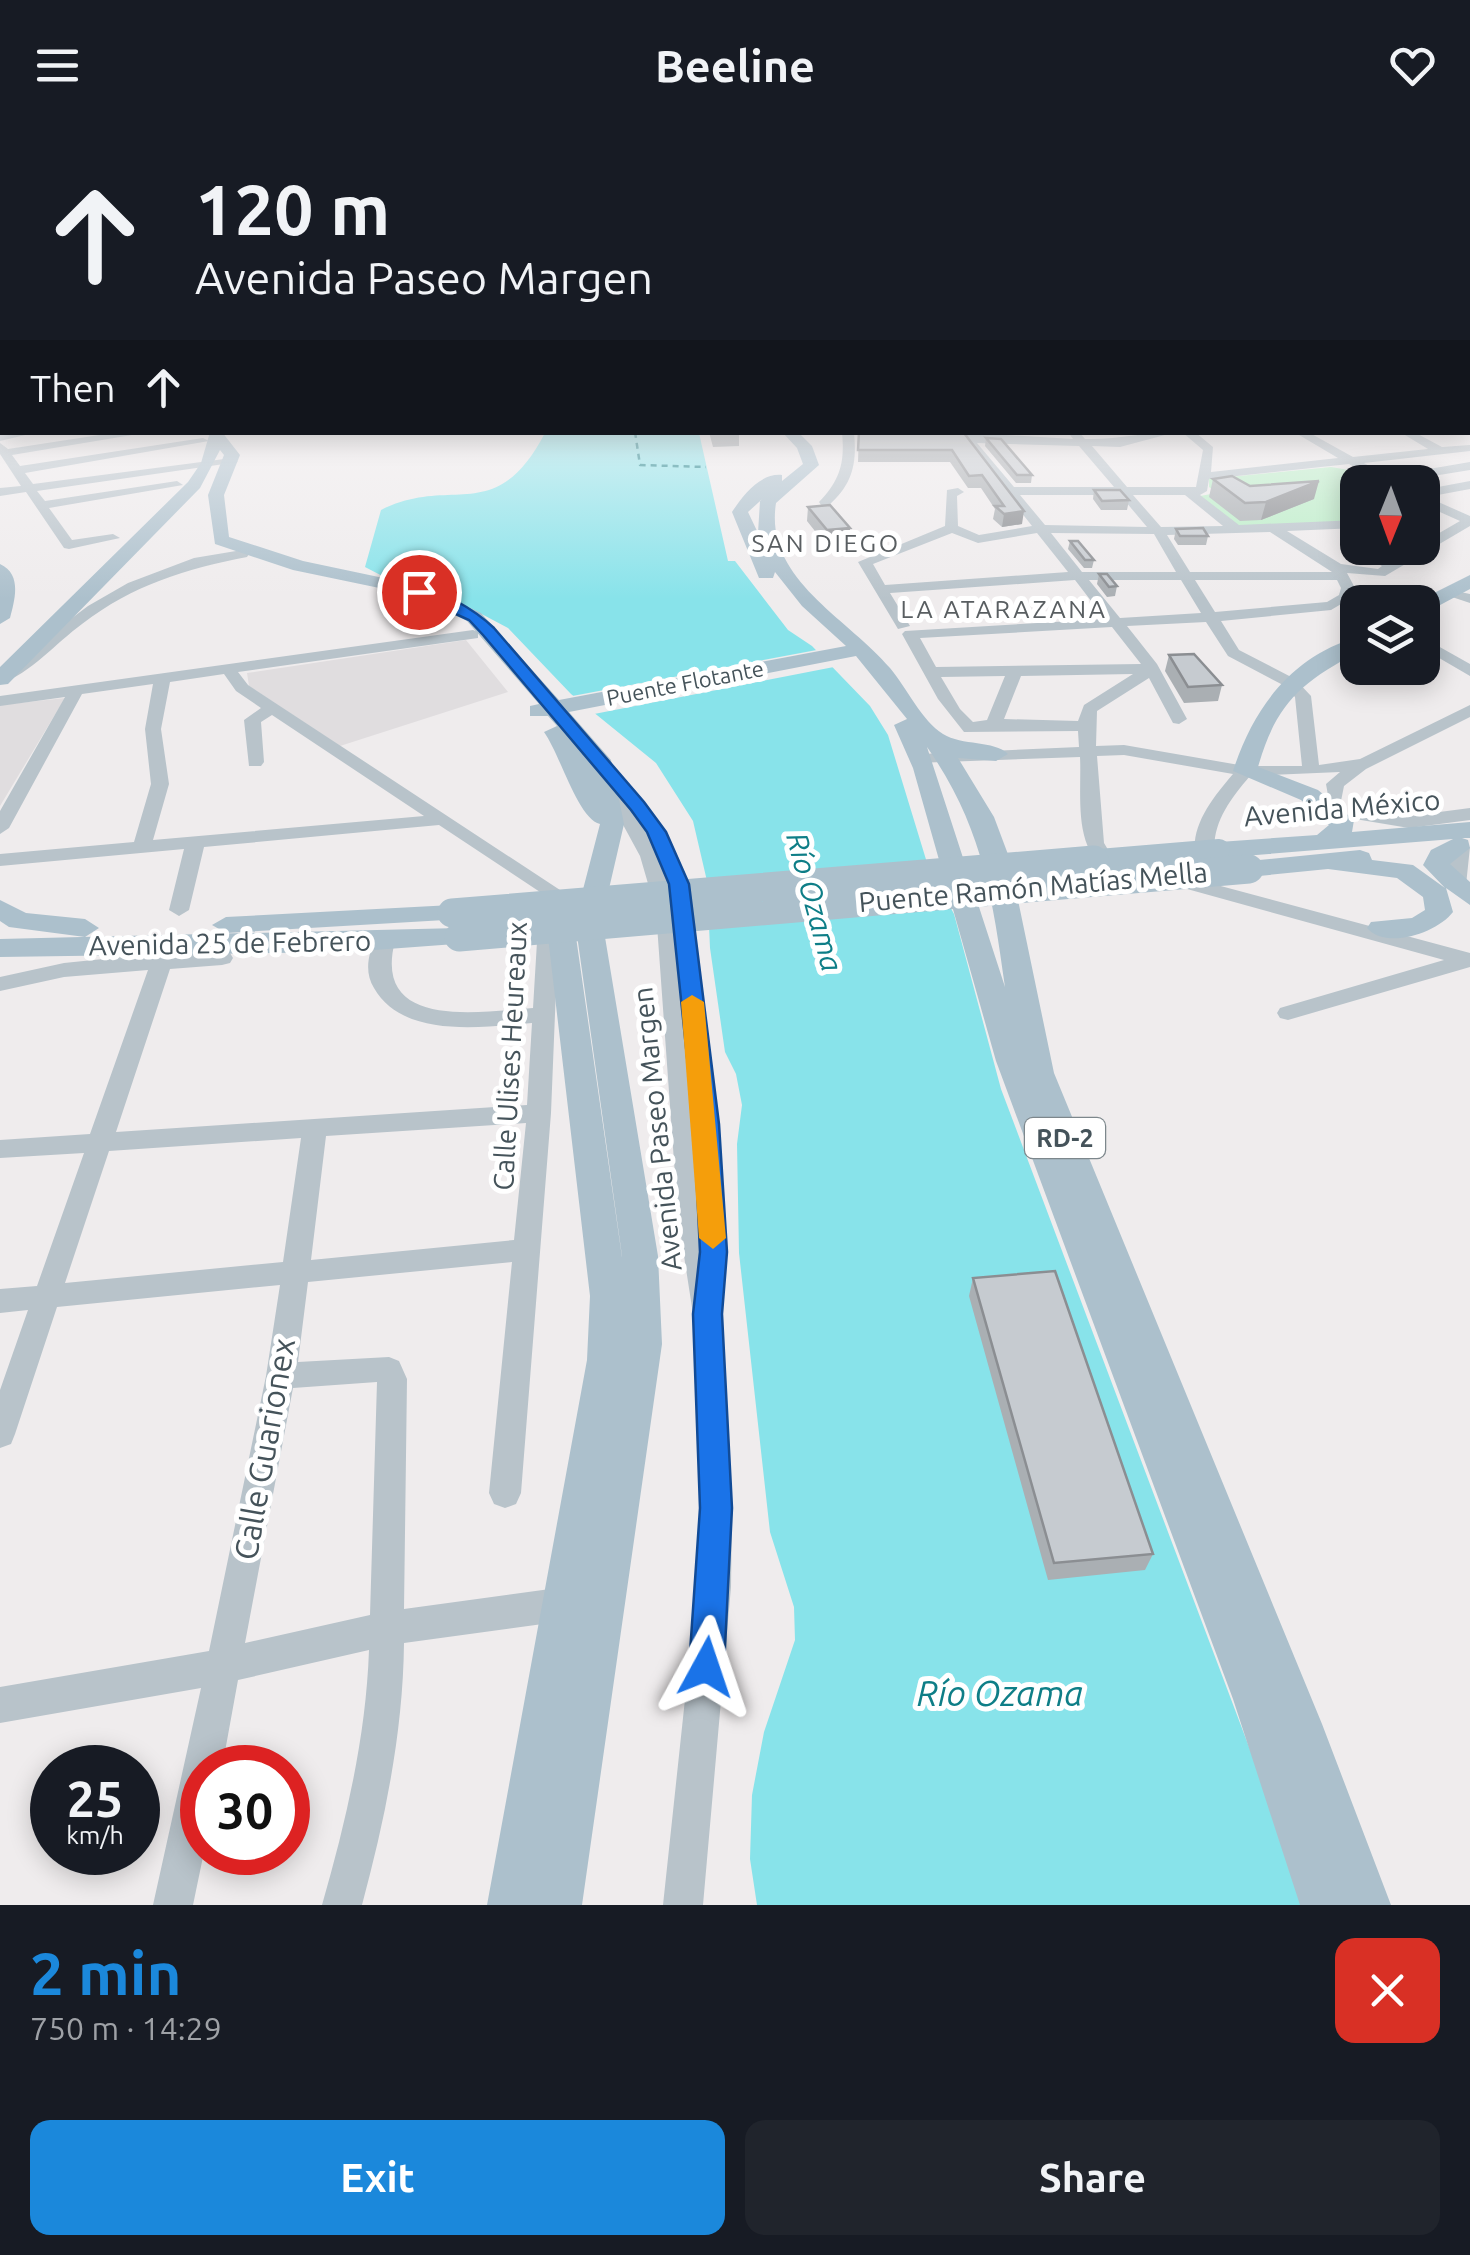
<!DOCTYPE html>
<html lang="en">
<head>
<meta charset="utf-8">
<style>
	body { margin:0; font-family:Ubuntu,sans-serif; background:#20242c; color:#f1f3f6; height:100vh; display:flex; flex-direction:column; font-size:38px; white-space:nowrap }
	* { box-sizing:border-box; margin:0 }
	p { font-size:32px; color:#9ea1a6 }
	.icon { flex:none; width:55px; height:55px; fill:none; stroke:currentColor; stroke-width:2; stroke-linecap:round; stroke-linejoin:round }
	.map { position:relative; height:1775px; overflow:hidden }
	.drawer { display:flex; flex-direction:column; background:#171b24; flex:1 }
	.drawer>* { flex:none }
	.banner { position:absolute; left:0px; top:0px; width:1470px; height:305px; box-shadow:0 5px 25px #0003; background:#171b24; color:#f1f3f6; overflow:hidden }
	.needle { width:65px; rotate:181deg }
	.controls { position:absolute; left:1340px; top:335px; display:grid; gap:20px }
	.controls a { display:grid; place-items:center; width:100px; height:100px; border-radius:20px; background:#171b24; box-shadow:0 5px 25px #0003; font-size:50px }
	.speed { position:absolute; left:30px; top:1615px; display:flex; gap:20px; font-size:50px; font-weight:700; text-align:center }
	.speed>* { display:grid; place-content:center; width:130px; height:130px; border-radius:50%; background:#171b24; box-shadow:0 5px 25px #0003; line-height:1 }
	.speed small { font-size:25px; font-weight:400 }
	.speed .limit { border:15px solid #d22; background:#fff; color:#111 }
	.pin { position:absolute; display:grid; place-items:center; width:85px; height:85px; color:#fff; margin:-42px; border:5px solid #fff; border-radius:50%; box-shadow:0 2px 10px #0007 }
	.me { position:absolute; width:110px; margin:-55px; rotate:5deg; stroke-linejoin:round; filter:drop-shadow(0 0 8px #0008) }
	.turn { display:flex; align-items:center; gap:35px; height:210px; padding:0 30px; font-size:45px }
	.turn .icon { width:130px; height:130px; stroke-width:2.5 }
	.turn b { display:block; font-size:70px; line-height:85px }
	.then { display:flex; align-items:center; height:95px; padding:0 30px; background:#0003; gap:20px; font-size:38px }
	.round { display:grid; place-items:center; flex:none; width:105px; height:105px; border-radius:20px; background:#20242c }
	.overview { display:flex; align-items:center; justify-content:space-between; height:170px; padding:0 30px }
	h1 { font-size:60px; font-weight:600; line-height:75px; color:#1b88db }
	.action { display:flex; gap:20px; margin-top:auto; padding:20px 30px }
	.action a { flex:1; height:115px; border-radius:20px; background:#1b88db; color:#fff; font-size:40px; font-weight:600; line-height:115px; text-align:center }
	.action a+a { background:#20242c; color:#f1f3f6 }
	header { display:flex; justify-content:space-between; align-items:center; height:130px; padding:0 30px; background:#171b24; font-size:45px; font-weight:600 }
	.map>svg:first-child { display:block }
	.education { fill:#e0dddf }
	.green { fill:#baeec7 }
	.water { fill:#88e3ea }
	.pier { fill:#efeced }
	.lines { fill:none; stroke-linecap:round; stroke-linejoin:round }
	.ferry { stroke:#0e7e87; stroke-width:2.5; stroke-dasharray:6 5; stroke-linecap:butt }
	.minor { fill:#b8c3ca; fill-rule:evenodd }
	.major { fill:#acc0cc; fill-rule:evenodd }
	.major-bridge-far1 { stroke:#acc0cc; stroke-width:22 }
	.major-bridge { stroke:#acc0cc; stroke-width:29 }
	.wall { fill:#aaafb3 }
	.shaded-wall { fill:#8b8e92 }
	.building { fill:#c6cbd0; stroke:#8b8e92; stroke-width:2.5 }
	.route { fill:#1a73e8; stroke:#114b97; stroke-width:2.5 }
	.slow { fill:#f59e0b }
	.labels { text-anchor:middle; stroke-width:10; stroke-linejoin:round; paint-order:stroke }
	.far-street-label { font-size:22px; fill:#45535a; stroke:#fff }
	.far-neighbourhood-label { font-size:25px; letter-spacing:2.5px; fill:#595e61; stroke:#fff }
	.shield { fill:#fff; stroke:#7d878c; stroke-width:2.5 }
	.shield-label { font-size:25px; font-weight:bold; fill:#45535a }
	.street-label { font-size:28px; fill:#45535a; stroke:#fff }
	.water-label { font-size:30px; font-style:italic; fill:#0e7e87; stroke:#fff }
	.near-street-label { font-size:32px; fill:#45535a; stroke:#fff }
	.near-water-label { font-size:35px; font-style:italic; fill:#0e7e87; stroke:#fff }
</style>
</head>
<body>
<header><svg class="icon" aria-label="menu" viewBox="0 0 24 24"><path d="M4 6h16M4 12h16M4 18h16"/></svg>Beeline<svg class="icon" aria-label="heart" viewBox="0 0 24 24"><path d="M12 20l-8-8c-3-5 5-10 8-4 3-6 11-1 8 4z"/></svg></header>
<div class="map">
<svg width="1470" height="1775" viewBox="0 0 1470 1775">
	<rect width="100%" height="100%" fill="#efeced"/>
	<path class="education" d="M466,510L508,562L340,616L249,556L247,543Z
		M65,568L0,676V575Z"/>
	<path class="green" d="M1331,337L1355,341L1378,352H1358L1357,367L1348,369L1357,375L1350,378L1357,383V391L1238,396L1194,367L1217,363L1209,357V349Z"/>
	<path class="water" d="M545,303H699L728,431H735L788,500L812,516L870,576L888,605L928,736L954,784L1001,959L1266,1662L1302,1775H757L750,1729L752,1665L764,1602L795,1510L794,1477L770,1402L739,1123L737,1014L742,975L736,944L725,922L710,818L707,751L693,691L656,633L571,564L508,498L442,463L392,451L365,437L381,380C452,344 495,398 545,303Z"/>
	<path class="pier" d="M822,519L839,536L589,585L567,567Z"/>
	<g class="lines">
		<path class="ferry" d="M635,302L640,335L706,337"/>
		<path class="minor" d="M1468,220H1470V224L1468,223Z
			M12,302H38L0,311V305Z
			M119,302H150L12,325L20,336L203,308L209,311L25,343L33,354L232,328L238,332L37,361L45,371L177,351L183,355L49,378L72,410L113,404L120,408L69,419L64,418L26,362L0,366V358L21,356L0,324V313L8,319Z
			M842,302H854C857,333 853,354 829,375H821L819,372C840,350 845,333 842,302Z
			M958,302L1073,309L1068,302H1079L1085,309C1117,310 1145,302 1176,302L1120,317L1092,316L1127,357H1196L1203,320L1182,302H1195L1213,317L1211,342L1338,328L1294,302H1308L1353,327L1428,319L1400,302H1414L1442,317L1470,315V321L1364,333L1388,346L1470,332V340L1396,352H1381L1349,334L1209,349L1207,361L1200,365L1239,395L1358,390V398L1287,401L1341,434L1378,439L1382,436L1354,421V415L1368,418L1392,430L1414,418H1422V413L1460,391L1422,374V360L1470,351V359L1427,367L1470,386V396L1385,446L1347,443L1355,458L1353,467L1331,480L1221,491L1239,520L1295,549L1311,566L1319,635L1360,629L1470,575V587L1366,639L1344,656L1341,671H1329L1326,654L1340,642L1250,646C1226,674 1206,702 1218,739L1208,745L1201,743C1182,706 1209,672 1233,644L1124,625L1097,626L1104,713L1110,723L1125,735L1115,741C1071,728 1082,664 1080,627L916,633V625L922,624L1079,617L1078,601L964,602L938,569L902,504L905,501L1105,489L1075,450L890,463L910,496L898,499L858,432L945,396L947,360L958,358L964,362L957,366L958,396L979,405L1032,396ZM977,313L1079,316L1114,357H1014ZM1020,365H1120L1147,397L1045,395ZM1133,365H1185L1223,396L1161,397ZM1270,402L1332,442H1190L1167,405ZM952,403L978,413L1037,403L1068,442L885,455L873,434ZM1051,403L1154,404L1176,442H1082ZM1089,450H1181L1201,483L1120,488ZM1195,450H1337L1341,458L1339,465L1327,472L1215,482ZM1206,492L1228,526L1283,555L1295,567L1302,636H1245L1124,615L1096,616L1097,581L1149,548L1173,593L1179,594L1187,589L1157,534L1127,496ZM1112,497L1141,534L936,537L920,508ZM1133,544L1084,575L1078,591L1004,589L1021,546ZM1005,546L987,590L973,592L960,579L941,547Z
			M242,420L249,424L247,427C185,439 133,455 82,494C56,513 31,543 0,554V542L88,476L128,453L194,428Z
			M1446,459L1470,464V473L1446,465Z
			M473,500L478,502V508L238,542L248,555L560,760L551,983L521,1363L516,1374L505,1378L494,1374L489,1363L512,1132L308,1152L298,1232L389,1227L399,1231L407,1249L404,1479L572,1456L584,1461L589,1473L584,1485L572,1490L404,1513C403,1603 385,1689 362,1775H322C346,1691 366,1607 369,1520L238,1550L222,1638H202L204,1722L193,1775H153L201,1558L0,1593V1557L209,1521L266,1246L280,1155L57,1177L15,1304L11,1314L0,1318V1260L28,1180L0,1183V1159L37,1156L84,1023L0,1028V1010L90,1004L148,840L64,847L0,861V847L64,833L162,823H230L233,828L230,833L222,835L170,839L116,1002L527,975L532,893C482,897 403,909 374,858C364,842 368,823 377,806H391L395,811C372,900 477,882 533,878L540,762L439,695L204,717L189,780L179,786L169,780L184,719L0,736V724L134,712L151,654L145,599L153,554L82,564L9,698L0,704V681L65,567L0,576V566ZM224,544L236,561L261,578L244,590L249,636H261L264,632L261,592L272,585L424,686L153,710L169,654L161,599L170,552ZM526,993L514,1110L311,1130L326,1006ZM301,1008L283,1132L65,1153L109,1021ZM377,1252L370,1485L245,1513L293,1258Z
			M1422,507L1470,534V546L1422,518Z
			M602,649L608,650L624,670L633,666L639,667L665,702L689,754L718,994L727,1122L724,1155L718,1164L732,1378L731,1457L703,1775H663L697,1457L700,1378L693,1184L678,1087L656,781L640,726L621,691L593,654Z
			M1356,678L1409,686L1470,678V690L1409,698L1349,688V680Z
			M1470,717L1466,755L1456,761L1449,759L1446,729Z
			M1176,744L1470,823V837L1288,890L1280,888L1277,883L1280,878L1444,830L1169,754L1166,750L1169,746Z"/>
		<path class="major" d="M1468,238H1470V246H1468Z
			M1468,276H1470V285H1468Z
			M210,302H222L240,325L224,365L229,407L303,431L426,457L481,483L559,570L846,516L802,476L775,442L773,448H759L732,382C743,365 760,343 782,345V351L803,334L797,318L782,302H798L812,316L819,335L776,373C764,449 847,487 890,538C906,557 922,591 943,604C962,616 994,610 1008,624L996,631L958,628L994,687L1009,727L1054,943L1322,1594L1391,1775H1300L1233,1569L996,931L913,638L894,595L907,589L856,526L569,582L611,630L624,694L602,789L658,1126L662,1214L582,1775H487L587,1230L590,1166L548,807L563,771H580L600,694C578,689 560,624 544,602L557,596L548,586H530V576L539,574L467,491L413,465L293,440L215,414L208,365L224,325L220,320L200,358L8,554L0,555V537L188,352L201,333ZM781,352L760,371L758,403L748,382ZM927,617C982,696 992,764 1005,857ZM577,805L622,1126V1127L576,807Z
			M0,434C22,444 15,469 10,488L0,494Z
			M1470,445V459L1429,481L1422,483V472H1416Z
			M1358,507V522C1300,553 1276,574 1258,637L1318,660L1354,690L1352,702L1470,692V708H1462L1468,710L1470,718L1450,734L1470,752V775L1446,758L1453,782C1437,803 1386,820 1367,798L1371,792L1412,788L1425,780L1423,767L1397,748L1328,739L1249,747L1236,739L1249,731L1360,720L1369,723L1372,730L1413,735L1445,758L1423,735L1431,720L1453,709L1219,728L1206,720L1219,712L1317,705L1329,695L1301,670L1233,641C1253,579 1291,526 1358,507Z
			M0,770L26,783L85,789L99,798L85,807L9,797L0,791Z
			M452,775L462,777L466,783L462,789L226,803L212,795L226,787Z
			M459,798L473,807L469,813L347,822L0,827V809Z"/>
		<path class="major-bridge-far1" d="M1063,733L1219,720"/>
		<path class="major-bridge" d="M452,783L1094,730
			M459,807L1249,739"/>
	</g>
	<path class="wall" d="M709,302H739V316L713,317Z
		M859,302L964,303L1022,394L1002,397L993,389L995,379L981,358H968L950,332H858Z
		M986,308L1032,345L1031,353H1016L985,316Z
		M1213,349L1250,356L1314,369L1261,390L1240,391L1209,367Z
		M1094,360L1129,370L1127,380H1101L1093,369Z
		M808,377L850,398L849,412L826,415L807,391Z
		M1176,399L1208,406L1206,415H1178L1174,409Z
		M1070,411L1094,430L1092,438H1084L1068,419Z
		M1099,444L1117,456L1115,466L1107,467L1097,454Z
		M1169,525L1222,555L1218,571L1184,573L1165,541Z
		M973,1148L1153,1424L1145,1440L1048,1450L969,1166Z"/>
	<path class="shaded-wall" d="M1319,351L1314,369L1261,390L1266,372Z
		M1024,381L1022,394L1002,397L1004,384Z
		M850,398L849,412L826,415L827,400Z"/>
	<path class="building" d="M859,302L964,303L1024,381L1004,384L995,376H1004L982,345L969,346L952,320H858Z
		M986,308L1001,309L1032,345H1017Z
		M1232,346L1250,356L1319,351L1266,372L1245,373L1213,349Z
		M1094,360H1120L1129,370L1102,371Z
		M830,375L850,398L827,400L808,377Z
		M1203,398L1208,406H1180L1176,399Z
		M1070,411H1078L1094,430H1085Z
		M1099,444H1107L1117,456L1109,457Z
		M1194,524L1222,555L1188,557L1169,525Z
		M1055,1141L1153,1424L1054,1433L973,1148Z"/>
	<linearGradient id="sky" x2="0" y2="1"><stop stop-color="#81c7e9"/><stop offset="0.47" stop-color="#f8f6f7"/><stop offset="1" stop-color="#f8f6f7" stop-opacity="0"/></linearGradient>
	<rect width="1470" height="469" fill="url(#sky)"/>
	<path class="route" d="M414,458C439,457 476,481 494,498L644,672L666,702L689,754L719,994L727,1122L722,1184L732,1378L724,1537L719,1549L706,1554L694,1549L689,1537L700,1378L693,1184L700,1122L694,994L669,754L647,702L631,680L483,505L469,490L414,465Z"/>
	<path class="slow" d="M692,865L704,872L726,1108L713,1119L699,1108L681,872Z"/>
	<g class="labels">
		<g class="far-street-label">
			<text transform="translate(685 553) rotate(-11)" y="8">Puente Flotante</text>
		</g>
		<g class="far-neighbourhood-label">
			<text x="826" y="422">SAN DIEGO</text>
			<text x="1004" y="488">LA ATARAZANA</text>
		</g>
		<rect class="shield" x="1025" y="988" width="80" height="40" rx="8"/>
		<g class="shield-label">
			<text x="1065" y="1017">RD-2</text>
		</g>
		<g class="street-label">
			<text transform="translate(1342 678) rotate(-5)" y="10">Avenida México</text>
			<text transform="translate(1033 757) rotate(-5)" y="10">Puente Ramón Matías Mella</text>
			<text transform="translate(230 813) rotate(-1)" y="10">Avenida 25 de Febrero</text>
			<text transform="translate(510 926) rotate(-87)" y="10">Calle Ulises Heureaux</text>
			<text transform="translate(657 999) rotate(-96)" y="10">Avenida Paseo Margen</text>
		</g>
		<g class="water-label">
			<text transform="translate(814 772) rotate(75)" y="10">Río Ozama</text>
		</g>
		<g class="near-street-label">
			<text transform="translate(265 1319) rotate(-80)" y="11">Calle Guarionex</text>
		</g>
		<g class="near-water-label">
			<text x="1000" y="1576">Río Ozama</text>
		</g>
	</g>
</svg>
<div class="controls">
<a><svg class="needle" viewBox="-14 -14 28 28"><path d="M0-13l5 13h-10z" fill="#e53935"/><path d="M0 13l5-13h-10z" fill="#9ea1a6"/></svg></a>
<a><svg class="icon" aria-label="layers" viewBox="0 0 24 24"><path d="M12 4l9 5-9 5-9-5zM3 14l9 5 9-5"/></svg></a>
</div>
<div class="speed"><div>25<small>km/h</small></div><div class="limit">30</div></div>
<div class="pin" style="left:419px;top:462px;background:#d93025"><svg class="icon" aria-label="arrive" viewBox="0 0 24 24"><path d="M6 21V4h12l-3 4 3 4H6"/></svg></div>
<svg class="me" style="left:706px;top:1537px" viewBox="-20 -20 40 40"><path d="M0-17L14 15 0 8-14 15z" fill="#1a73e8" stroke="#fff" stroke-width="4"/></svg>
<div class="banner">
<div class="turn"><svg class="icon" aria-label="ahead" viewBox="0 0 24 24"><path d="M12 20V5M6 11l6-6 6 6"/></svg><div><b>120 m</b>Avenida Paseo Margen</div></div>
<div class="then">Then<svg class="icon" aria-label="ahead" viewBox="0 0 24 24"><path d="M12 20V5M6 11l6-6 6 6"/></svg></div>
</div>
</div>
<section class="drawer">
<div class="overview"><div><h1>2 min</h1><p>750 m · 14:29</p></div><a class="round" style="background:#d93025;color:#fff"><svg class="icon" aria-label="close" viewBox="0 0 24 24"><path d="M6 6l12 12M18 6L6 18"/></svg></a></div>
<div class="action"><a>Exit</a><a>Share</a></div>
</section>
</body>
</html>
